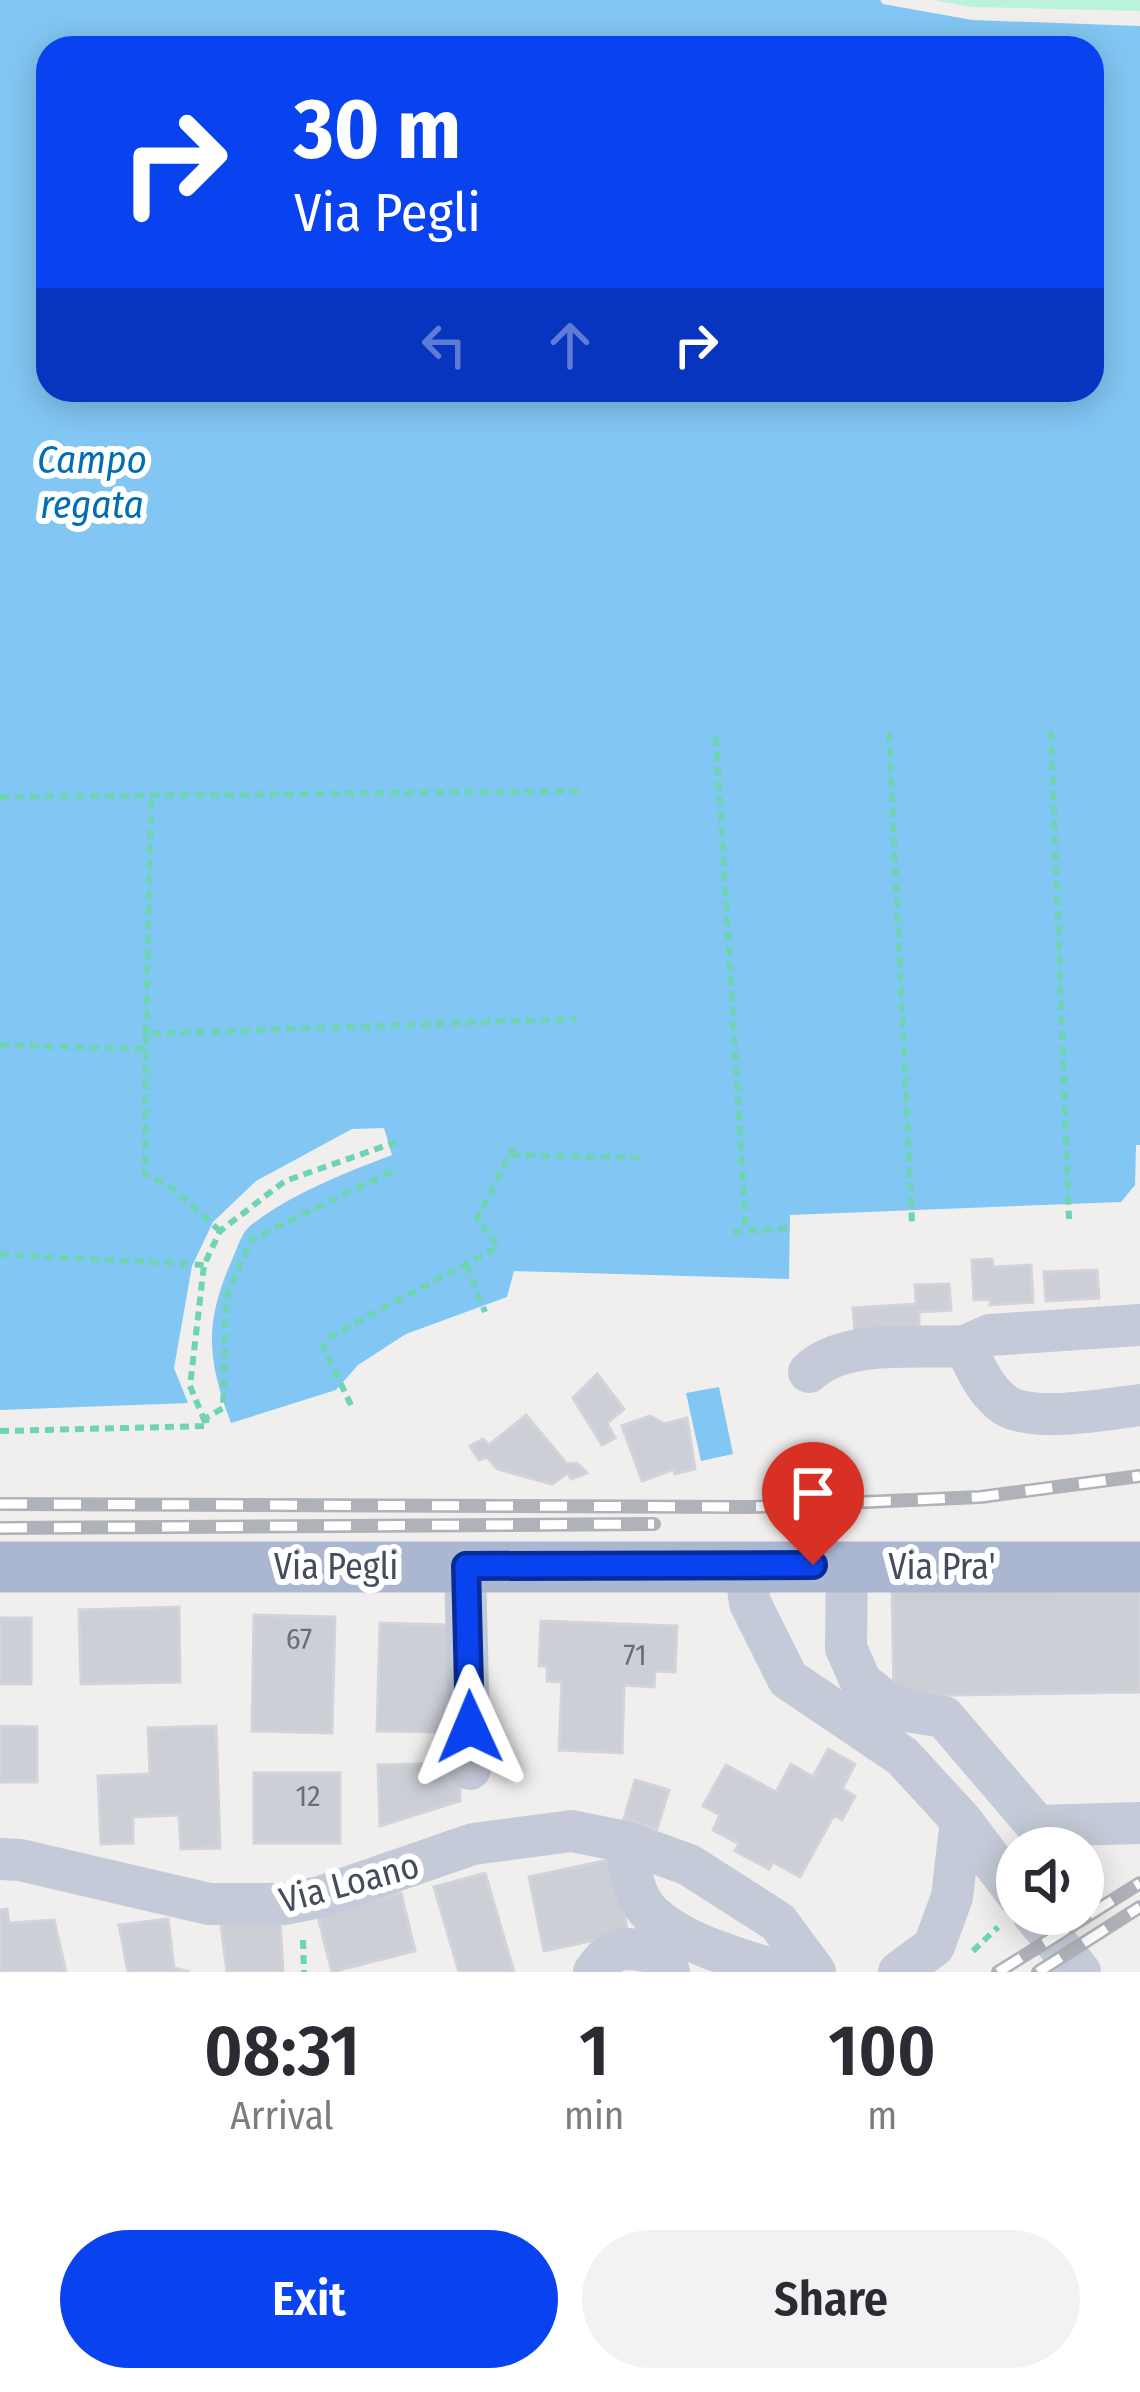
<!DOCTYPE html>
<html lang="en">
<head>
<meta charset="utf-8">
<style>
	body { margin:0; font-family:"Fira Sans Condensed",sans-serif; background:#f2f2f3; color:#2b2b33; height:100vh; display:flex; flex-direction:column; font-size:45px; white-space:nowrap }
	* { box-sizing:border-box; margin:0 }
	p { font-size:39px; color:#7c7c81 }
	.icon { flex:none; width:66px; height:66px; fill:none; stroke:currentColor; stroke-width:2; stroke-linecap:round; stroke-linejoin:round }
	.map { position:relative; height:1972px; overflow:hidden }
	.sheet { display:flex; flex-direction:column; background:#fff; flex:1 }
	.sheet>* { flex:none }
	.hud { position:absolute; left:36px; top:36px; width:1068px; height:366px; border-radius:36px; box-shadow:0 6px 30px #0003; background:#0943f0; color:#fff; overflow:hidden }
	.tools { position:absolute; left:996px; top:1827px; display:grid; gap:24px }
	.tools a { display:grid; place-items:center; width:108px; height:108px; border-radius:50%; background:#fff; box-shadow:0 6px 30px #0003; font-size:60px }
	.pin { position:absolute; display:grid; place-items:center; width:102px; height:102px; color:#fff; margin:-123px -51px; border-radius:50% 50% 50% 0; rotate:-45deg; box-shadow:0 0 12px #0007 }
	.pin .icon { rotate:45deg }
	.me { position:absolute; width:132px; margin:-66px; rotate:359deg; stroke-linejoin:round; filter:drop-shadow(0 0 9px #0008) }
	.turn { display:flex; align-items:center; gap:42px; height:252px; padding:0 60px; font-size:54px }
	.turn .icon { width:156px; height:156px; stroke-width:2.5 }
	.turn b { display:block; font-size:84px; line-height:102px }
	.lanes { display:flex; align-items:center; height:114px; padding:0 60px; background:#0003; justify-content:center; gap:60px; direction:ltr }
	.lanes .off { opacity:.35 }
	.eta { display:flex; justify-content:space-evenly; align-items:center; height:204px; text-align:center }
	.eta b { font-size:72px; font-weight:600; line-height:84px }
	.action { display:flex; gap:24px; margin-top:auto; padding:24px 60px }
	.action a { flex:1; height:138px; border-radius:72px; background:#0943f0; color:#fff; font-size:48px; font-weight:600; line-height:138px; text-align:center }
	.action a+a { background:#f2f2f3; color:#2b2b33 }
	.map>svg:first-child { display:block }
	.park { fill:#b9f3da }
	.water { fill:#82c6f3; fill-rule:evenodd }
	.building { fill:#cdcfd7; stroke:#d2d3db; stroke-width:3 }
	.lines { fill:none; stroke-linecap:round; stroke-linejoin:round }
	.path { stroke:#6ed4b4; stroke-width:6; stroke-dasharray:9 6; stroke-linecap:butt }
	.minor { stroke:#c4cad7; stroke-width:42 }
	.major { stroke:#abb7d0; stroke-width:51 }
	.rail-casing { stroke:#b0b2b9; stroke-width:14 }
	.rail { stroke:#fff; stroke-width:9; stroke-dasharray:27; stroke-linecap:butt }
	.route-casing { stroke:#062c9c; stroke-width:30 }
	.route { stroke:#0943f0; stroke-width:21 }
	.labels { text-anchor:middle; stroke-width:12; stroke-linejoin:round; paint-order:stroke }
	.number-label { font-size:30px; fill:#676e7c }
	.street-label { font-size:36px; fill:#454d5d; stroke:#fff }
	.water-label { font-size:39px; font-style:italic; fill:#006db5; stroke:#fff }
</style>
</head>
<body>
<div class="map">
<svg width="1140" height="1972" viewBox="0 0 1140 1972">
	<rect width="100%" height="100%" fill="#f1efee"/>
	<path class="park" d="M933,0H1140V11L971,7Z"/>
	<path class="water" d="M0,0H880L883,4L972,20L1140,26V1145H1136L1135,1185L1121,1202L790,1215L789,1279L514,1271L507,1297L406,1334L358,1365L336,1390L231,1423C207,1359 204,1323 232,1260C237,1249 241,1234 249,1227C284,1197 349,1171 392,1155L384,1128L352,1129L256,1181L213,1222L192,1266L174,1368L188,1403L0,1410ZM1092,48V390H48V48Z
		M719,1387L733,1454L701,1461L686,1393Z"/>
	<path class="building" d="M992,1259L993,1267L1031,1265L1033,1302L990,1305V1299L974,1300L972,1260Z
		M1097,1270L1099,1298L1046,1301L1044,1272Z
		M949,1284L951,1310L919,1312V1326L855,1334L853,1308L916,1304L915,1285Z
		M597,1374L624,1409L607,1423L615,1438L602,1445L573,1398Z
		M526,1415L567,1464L577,1463L587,1473L571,1479L568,1473L552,1484L497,1469L487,1457L479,1460L470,1446L483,1439L489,1445Z
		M650,1416L665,1424L687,1418L695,1469L675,1474L674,1469L642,1481L622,1426Z
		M892,1590L1140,1591V1692L894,1696Z
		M179,1607L180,1682L81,1684L79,1610Z
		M254,1615L335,1617L332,1733L252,1731Z
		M0,1618H31V1684H0Z
		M541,1621L677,1626L675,1672L655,1671L654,1687L624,1685L622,1753L559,1750L562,1682L547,1681V1666H539Z
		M380,1623L452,1625L450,1732L377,1731Z
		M0,1726L37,1727V1782H0Z
		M216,1726L220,1848L181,1849L179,1815L133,1817V1843L101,1844L98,1776L150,1774L148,1728Z
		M828,1749L855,1764L842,1789L855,1796L842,1820L834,1815L800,1877L773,1862L769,1869L735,1851L739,1844L713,1830L720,1815L703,1806L726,1765L776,1792L791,1764L813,1777Z
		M459,1763L460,1801L380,1826L378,1765Z
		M254,1773H340V1843H254Z
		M635,1780L669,1790L657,1829L624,1819Z
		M613,1859L628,1933L544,1951L529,1877Z
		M485,1873L514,1972H459L434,1887Z
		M401,1893L415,1951L332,1972L317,1913Z
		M7,1909L9,1923L54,1920L66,1972H0V1910Z
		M280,1918L283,1972H227L221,1925Z
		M168,1919L174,1968L190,1972H128L119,1925Z"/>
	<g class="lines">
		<path class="path" d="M1051,731L1069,1219
			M889,733L912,1223
			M716,737L746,1231
			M0,797L578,791
			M146,1034L151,794
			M0,1045L146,1049
			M511,1155L639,1158
			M220,1231L173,1189L145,1174L146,1034L577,1019
			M733,1232L792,1228
			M0,1254L204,1265
			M467,1265L485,1312
			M351,1405L323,1347L331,1336L498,1247L477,1219L513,1148
			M205,1422L190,1386L204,1265L220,1231L285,1181L396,1142
			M0,1431L207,1426L206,1418L223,1408L226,1297L252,1239L397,1169
			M303,1940L304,1972
			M973,1951L998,1927"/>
		<path class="minor" d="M965,1346L990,1335L1140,1325
			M809,1372C844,1338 917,1349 965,1346C975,1366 983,1387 1001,1402C1028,1425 1105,1409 1140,1405
			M745,1565L750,1603L788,1679L902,1756L961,1820L1017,1894
			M847,1565L846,1648L861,1682L886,1702L906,1711L944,1717L1037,1826L1140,1823
			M465,1566L470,1769
			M626,1842C629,1865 633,1897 651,1914C679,1941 727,1955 764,1967L768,1972
			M0,1859L20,1860L209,1904H285L320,1897L473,1844L572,1831L626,1842L689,1865L778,1922L815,1972
			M1033,1914L1080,1972
			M594,1972C614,1944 624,1947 656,1953L669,1972
			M899,1972L934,1946L952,1897L961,1820"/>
		<path class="major" d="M0,1567H1140"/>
		<g class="rail-casing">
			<path id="rail" d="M0,1504L750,1507L980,1497L1140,1476
				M0,1528L654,1524
				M998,1972L1140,1883
				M1038,1972L1140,1907"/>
		</g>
		<use href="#rail" class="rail"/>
	</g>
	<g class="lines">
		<g class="route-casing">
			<path id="route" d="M470,1727L466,1566L813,1565"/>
		</g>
		<use href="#route" class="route"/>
	</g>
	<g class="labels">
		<g class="number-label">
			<text x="299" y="1649">67</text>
			<text x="635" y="1665">71</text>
			<text x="308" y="1806">12</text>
		</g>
		<g class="street-label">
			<text x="336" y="1579">Via Pegli</text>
			<text x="942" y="1579">Via Pra'</text>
			<text transform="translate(349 1882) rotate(-15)" y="13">Via Loano</text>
		</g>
		<g class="water-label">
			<text x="92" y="473">Campo<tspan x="92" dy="45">regata</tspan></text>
		</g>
	</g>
</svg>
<div class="tools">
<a><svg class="icon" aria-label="sound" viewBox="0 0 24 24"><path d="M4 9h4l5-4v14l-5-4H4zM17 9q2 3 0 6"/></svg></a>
</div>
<div class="pin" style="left:813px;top:1565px;background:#d93025"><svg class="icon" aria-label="arrive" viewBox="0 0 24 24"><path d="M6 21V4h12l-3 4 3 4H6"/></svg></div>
<svg class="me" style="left:470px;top:1727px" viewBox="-20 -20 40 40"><path d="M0-17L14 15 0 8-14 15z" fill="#0943f0" stroke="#fff" stroke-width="4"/></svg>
<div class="hud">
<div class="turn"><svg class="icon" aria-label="right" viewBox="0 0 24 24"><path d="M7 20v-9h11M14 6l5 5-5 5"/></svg><div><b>30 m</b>Via Pegli</div></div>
<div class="lanes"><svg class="icon off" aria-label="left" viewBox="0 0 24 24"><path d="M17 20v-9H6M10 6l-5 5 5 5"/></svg><svg class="icon off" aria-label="ahead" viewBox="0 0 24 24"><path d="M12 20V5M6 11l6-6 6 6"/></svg><svg class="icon" aria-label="right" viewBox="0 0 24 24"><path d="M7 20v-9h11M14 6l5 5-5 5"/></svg></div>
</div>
</div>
<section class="sheet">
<div class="eta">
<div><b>08:31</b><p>Arrival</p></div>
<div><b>1</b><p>min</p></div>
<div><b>100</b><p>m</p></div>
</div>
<div class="action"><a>Exit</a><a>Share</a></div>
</section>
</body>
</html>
